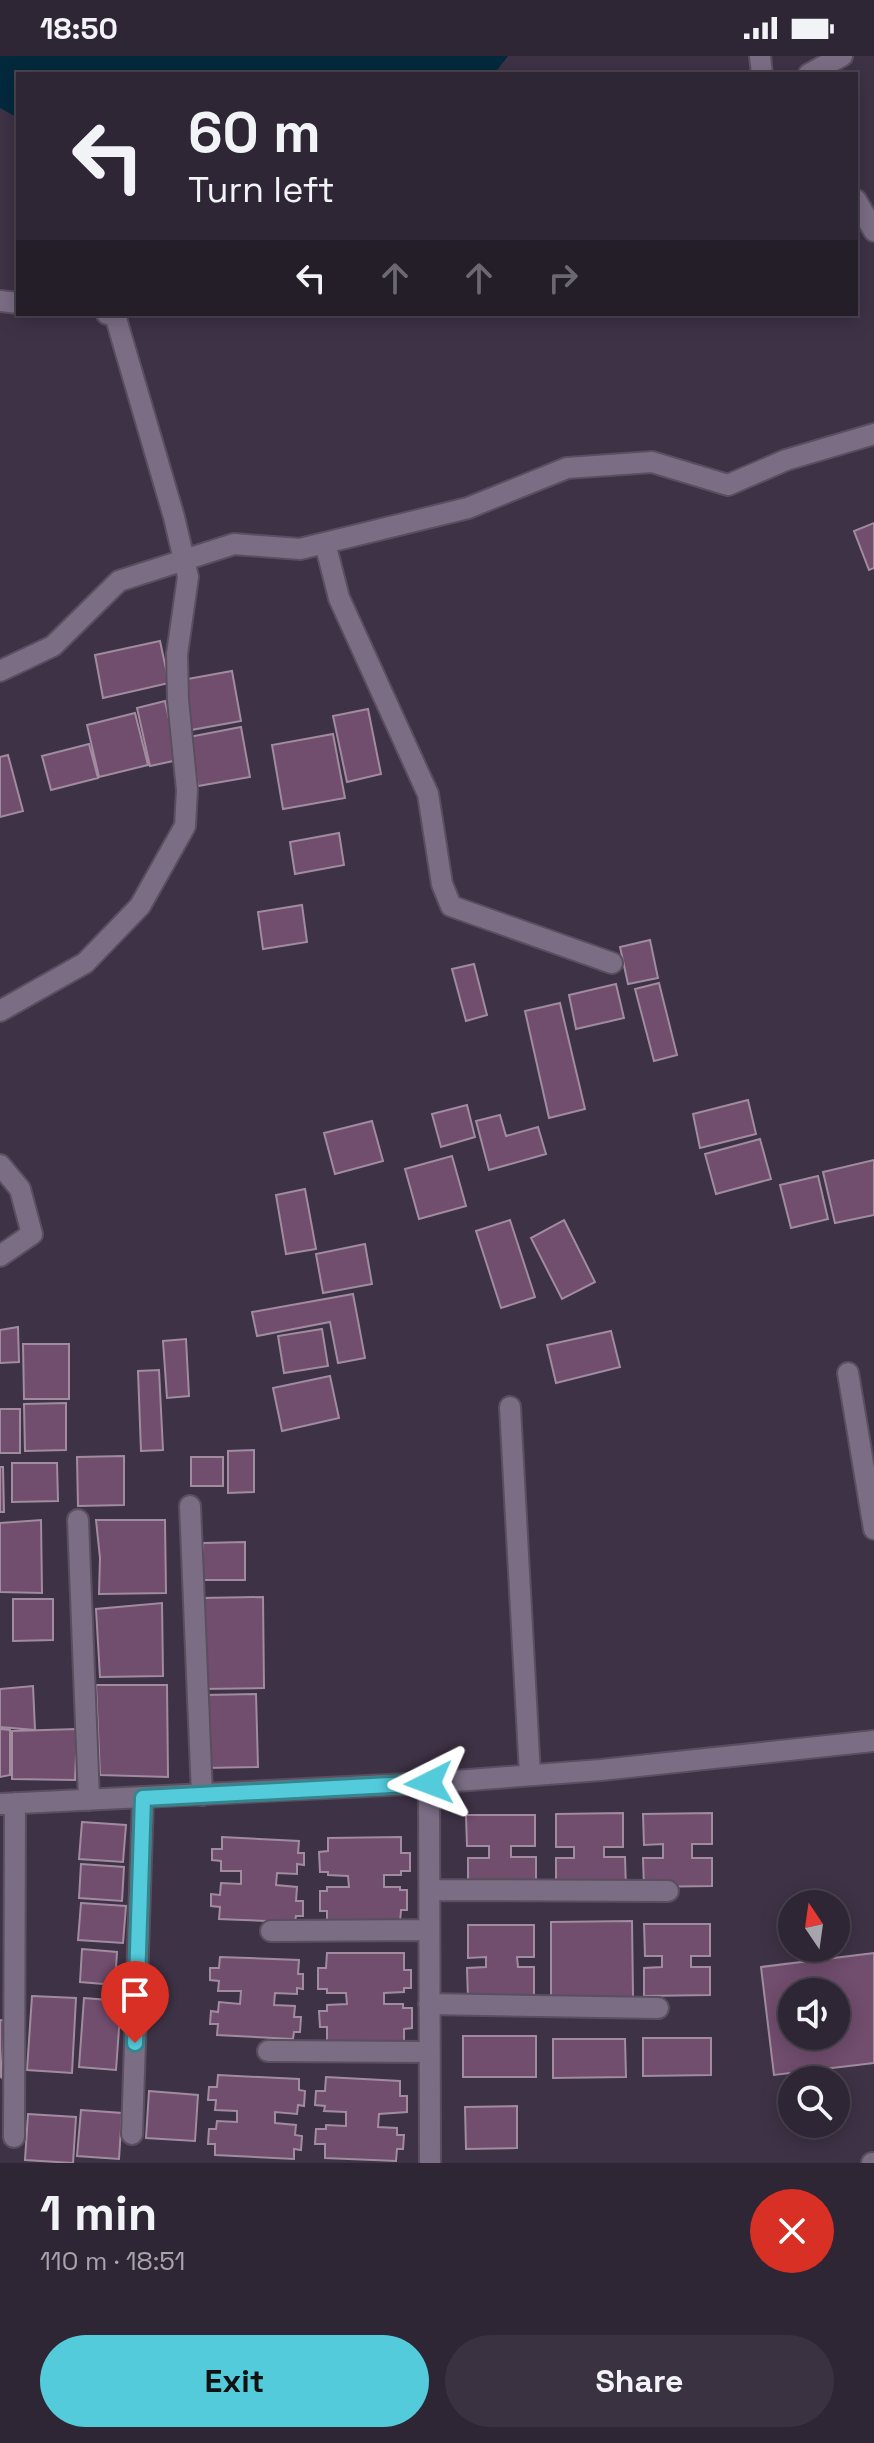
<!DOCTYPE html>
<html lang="en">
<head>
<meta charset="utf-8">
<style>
	body { margin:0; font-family:"Space Grotesk",sans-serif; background:#3a3240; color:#f1f3f6; height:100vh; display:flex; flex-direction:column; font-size:30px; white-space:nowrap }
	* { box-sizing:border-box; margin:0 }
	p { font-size:26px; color:#a7a5ac }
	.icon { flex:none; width:44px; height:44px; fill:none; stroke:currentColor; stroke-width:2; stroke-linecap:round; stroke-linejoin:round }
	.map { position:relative; height:2107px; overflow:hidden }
	.side { display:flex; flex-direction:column; background:#2e2634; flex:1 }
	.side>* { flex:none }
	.hud { position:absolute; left:16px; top:16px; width:842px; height:244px; border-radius:0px; box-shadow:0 4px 20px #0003,0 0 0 2px #49434f; background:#2e2634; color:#f1f3f6; overflow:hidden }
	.needle { width:52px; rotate:347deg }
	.fabs { position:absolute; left:778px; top:1834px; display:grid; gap:16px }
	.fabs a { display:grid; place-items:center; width:72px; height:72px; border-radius:50%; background:#2e2634; box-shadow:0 4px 20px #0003,0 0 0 2px #49434f; font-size:40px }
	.pin { position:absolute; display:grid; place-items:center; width:68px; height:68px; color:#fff; margin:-82px -34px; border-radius:50% 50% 50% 0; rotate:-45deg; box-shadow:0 0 8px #0007 }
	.pin .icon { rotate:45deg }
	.me { position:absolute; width:88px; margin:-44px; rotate:267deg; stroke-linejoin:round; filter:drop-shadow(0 0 6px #0008) }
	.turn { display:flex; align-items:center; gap:28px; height:168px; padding:0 40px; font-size:36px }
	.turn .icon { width:104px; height:104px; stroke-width:2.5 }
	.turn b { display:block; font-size:56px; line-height:68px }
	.lanes { display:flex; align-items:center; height:76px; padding:0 40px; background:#0003; justify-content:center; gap:40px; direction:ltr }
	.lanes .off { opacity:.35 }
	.round { display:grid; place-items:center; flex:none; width:84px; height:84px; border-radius:42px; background:#3a3240 }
	.overview { display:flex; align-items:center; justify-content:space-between; height:136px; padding:0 40px }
	h1 { font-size:48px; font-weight:700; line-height:60px }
	.action { display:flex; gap:16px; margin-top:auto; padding:16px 40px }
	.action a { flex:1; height:92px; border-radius:48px; background:#53cbdb; color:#111; font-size:32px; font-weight:700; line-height:92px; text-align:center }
	.action a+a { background:#3a3240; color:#f1f3f6 }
	.status { display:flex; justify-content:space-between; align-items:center; height:56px; padding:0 40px; background:#2e2634; direction:ltr }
	.status svg { height:22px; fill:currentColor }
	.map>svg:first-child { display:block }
	.water { fill:#03293c }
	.building { fill:#714d6e; stroke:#a18b9f; stroke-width:2; fill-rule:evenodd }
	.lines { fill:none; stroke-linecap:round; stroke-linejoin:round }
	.minor-casing { stroke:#594f5f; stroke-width:24 }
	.tertiary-casing { stroke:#594f5f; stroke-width:24 }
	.minor { stroke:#7b6d84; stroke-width:20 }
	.tertiary { stroke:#7b6d84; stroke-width:20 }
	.route-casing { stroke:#36848e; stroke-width:20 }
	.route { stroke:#53cbdb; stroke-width:14 }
</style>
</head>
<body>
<div class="status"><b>18:50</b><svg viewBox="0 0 49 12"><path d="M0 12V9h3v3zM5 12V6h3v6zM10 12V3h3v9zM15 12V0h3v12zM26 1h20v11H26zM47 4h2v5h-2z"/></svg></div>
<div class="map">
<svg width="874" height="2107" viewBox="0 0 874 2107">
	<rect width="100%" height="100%" fill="#3e3246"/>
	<path class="water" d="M0,0H508L494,18H18V62L0,52Z"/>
	<path class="building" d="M874,467V512L869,514L854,475Z
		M160,585L169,627L103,642L95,599Z
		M232,615L241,665L191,674L182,624Z
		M165,645L178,704L150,710L137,652Z
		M368,653L381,718L347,726L333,660Z
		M135,657L148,709L99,721L87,669Z
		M241,671L250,721L198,730L189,681Z
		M333,678L345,742L283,753L272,689Z
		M89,688L98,722L51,734L42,700Z
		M8,699L23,755L0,761V701Z
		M339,777L344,809L295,818L290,786Z
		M302,849L307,886L263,893L258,856Z
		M650,884L658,922L628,928L620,891Z
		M474,908L487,959L466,965L452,913Z
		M659,927L677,999L654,1005L635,933Z
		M616,928L624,962L576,973L569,939Z
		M560,947L585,1053L549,1062L525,955Z
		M748,1044L756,1078L700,1092L693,1058Z
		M467,1049L475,1081L441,1091L432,1058Z
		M500,1059L506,1080L538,1071L546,1098L489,1114L476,1065Z
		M372,1065L383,1105L335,1118L324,1077Z
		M760,1083L771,1123L716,1138L705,1098Z
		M452,1100L466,1150L419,1163L405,1113Z
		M874,1104V1159L835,1167L823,1116Z
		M818,1120L828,1163L791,1172L780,1129Z
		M305,1133L316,1193L286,1198L276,1139Z
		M510,1164L535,1241L501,1252L476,1175Z
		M564,1164L595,1226L562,1243L531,1182Z
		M365,1188L372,1228L323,1237L316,1198Z
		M353,1238L365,1302L338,1307L330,1266L257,1280L252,1256Z
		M18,1271L19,1306L0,1307V1274Z
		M322,1273L328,1310L284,1317L278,1280Z
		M611,1275L620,1311L556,1327L547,1289Z
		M186,1283L189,1340L167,1342L163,1285Z
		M23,1288H69V1343H24Z
		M159,1314L163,1394L141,1395L138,1315Z
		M330,1320L339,1362L282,1375L273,1332Z
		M66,1347V1394L25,1395L24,1348Z
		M0,1353H20V1397H0Z
		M254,1394V1436L228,1437V1395Z
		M124,1400V1449L78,1450L77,1401Z
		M191,1401H223V1430H191Z
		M12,1407H57L58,1445L12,1446Z
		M0,1411H3L4,1456H0Z
		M41,1464L42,1537L0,1536V1467Z
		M96,1464H165L166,1537L99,1538L100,1502Z
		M245,1486V1524H203V1487Z
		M263,1541L264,1632L201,1633L200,1542Z
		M13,1543H53V1584L13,1585Z
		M162,1547L163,1620L100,1621L96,1553Z
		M96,1629H167L168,1721L100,1719Z
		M33,1630L35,1674L0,1671V1633Z
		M256,1638L258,1711L205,1712V1639Z
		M0,1673L10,1674V1719L0,1721Z
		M77,1673L75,1724L12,1723V1675Z
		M623,1757V1791H604V1801H625L626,1833L556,1834V1802H574V1791H556V1758Z
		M712,1757V1788H692V1802H712V1830L644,1831L643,1802H663V1788L644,1789L643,1758Z
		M466,1759H535V1790H511V1801H536V1832H468V1802H489V1790H467Z
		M82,1766L126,1769L123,1806L79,1803Z
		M222,1781L299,1785L298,1797H304V1809L297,1808V1818L277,1817L276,1829L297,1831L296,1845H303V1860H296L295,1866L219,1863L220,1851L211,1850V1838L220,1839L221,1827L241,1828V1815H221V1805L212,1804V1793H222Z
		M401,1781V1797H410V1815H401V1819H384V1831H400V1834H407V1854H401L400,1867H327V1855H320V1835H327V1831H349L348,1820L328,1819V1816H320L319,1796L328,1795V1782Z
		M81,1808L124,1811L122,1845L79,1842Z
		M81,1847L126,1850L123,1887L78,1884Z
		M632,1865L633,1941H551V1866Z
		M644,1868H710V1900H691V1911H710V1939L644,1940V1912L662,1911V1900H645Z
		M468,1869H534V1901H517L518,1911H534V1943H468L467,1912L486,1911V1901L468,1902Z
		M82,1893L117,1896L115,1929L80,1926Z
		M327,1897H404V1914H411V1932H404V1936L384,1937V1948H403V1952H412V1972L404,1973V1986L327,1987V1971H320L319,1955H327V1949L347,1948L346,1937H327V1933H318V1912H326Z
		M874,1897V2007L774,2019L761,1911ZM792,1936H836V1980H792Z
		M220,1901L299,1904L298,1918H303V1933L297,1932V1938L275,1937L274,1949L295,1950L294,1961H301L300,1976H294L293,1983L217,1979L218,1968H210L211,1955L218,1956L219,1946L240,1948L241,1935H218L219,1925L210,1924V1912H219Z
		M32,1940L76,1942L72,2017L27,2014Z
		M84,1942L121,1945L116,2014L79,2011Z
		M0,1964L5,1965L1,2021L0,2020Z
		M463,1980H536V2021H463Z
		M643,1982H711V2019L643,2020Z
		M553,1983H625L626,2021L553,2022Z
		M218,2019L299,2023V2034L305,2035L304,2050L298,2049L297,2058L275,2056V2067L296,2069L295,2079L302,2080L301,2094L294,2093V2103L215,2099V2088H208L209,2073H216L217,2065L237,2066V2055L215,2054L216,2044H208L209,2031H217Z
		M326,2021L400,2025V2040H407V2056L379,2058L378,2071L397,2072V2079H404L403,2093H397L396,2105L325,2102V2088H315L316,2073H326V2069L346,2070V2056L324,2055L325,2050L315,2049L316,2035H325Z
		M149,2035L198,2039L195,2085L146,2082Z
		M517,2050V2092L466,2093L465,2051Z
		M81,2054L122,2057L119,2103L77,2100Z
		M28,2058L76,2061L73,2107L25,2104Z"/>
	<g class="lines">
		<g class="minor-casing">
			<path id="minor" d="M760,0L762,18
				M856,144L874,175
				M325,487L339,542L428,738L442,828L451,850L612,907
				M0,615L53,590L119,525L234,488L300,493L468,452L567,412L652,406L728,429L786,404L874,378
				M0,955L85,907L140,850L185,770L187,734L178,644L177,598L188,521L174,461L115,259
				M0,1109L20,1133L32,1178L0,1200
				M848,1317L874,1473
				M510,1351L530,1719
				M190,1450L202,1739
				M78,1464L89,1744
				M429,1727L430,2107
				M0,1748L429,1727L601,1714L874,1685
				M430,1834L668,1835
				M271,1875L429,1874
				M429,1948L658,1952
				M268,1995L429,1996
				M132,2078L143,1742
				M14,2081L15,1747
				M872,2107H874"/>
		</g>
		<g class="tertiary-casing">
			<path id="tertiary" d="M809,18L842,0
				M0,245L18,247
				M107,258H117"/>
		</g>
		<use href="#minor" class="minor"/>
		<use href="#tertiary" class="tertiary"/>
	</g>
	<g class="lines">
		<g class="route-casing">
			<path id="route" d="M135,1987L143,1742L429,1727"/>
		</g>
		<use href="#route" class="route"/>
	</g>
</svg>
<div class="fabs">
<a><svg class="needle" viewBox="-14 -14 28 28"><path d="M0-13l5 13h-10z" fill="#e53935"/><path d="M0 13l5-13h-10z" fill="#a7a5ac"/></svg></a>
<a><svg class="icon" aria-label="sound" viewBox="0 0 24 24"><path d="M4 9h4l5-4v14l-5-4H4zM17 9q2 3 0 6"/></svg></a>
<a><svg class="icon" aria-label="search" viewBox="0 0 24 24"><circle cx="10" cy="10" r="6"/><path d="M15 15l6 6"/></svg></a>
</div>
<div class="pin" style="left:135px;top:1987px;background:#d93025"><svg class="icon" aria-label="arrive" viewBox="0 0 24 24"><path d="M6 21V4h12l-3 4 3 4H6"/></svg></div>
<svg class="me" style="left:429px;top:1727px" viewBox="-20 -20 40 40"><path d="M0-17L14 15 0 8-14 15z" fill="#53cbdb" stroke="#fff" stroke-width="4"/></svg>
<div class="hud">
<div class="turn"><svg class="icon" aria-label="left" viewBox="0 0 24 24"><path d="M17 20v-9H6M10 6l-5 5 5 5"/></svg><div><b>60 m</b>Turn left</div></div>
<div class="lanes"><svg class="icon" aria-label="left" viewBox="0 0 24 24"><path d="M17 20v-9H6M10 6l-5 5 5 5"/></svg><svg class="icon off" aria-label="ahead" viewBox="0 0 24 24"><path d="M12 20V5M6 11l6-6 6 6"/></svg><svg class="icon off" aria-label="ahead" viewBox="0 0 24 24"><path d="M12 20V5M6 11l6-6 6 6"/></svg><svg class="icon off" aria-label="right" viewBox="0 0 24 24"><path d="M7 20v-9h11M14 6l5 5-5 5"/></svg></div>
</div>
</div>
<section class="side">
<div class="overview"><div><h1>1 min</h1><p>110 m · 18:51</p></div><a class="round" style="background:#d93025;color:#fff"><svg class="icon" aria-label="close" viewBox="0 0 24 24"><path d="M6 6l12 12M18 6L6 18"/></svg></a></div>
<div class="action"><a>Exit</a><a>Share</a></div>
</section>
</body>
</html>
